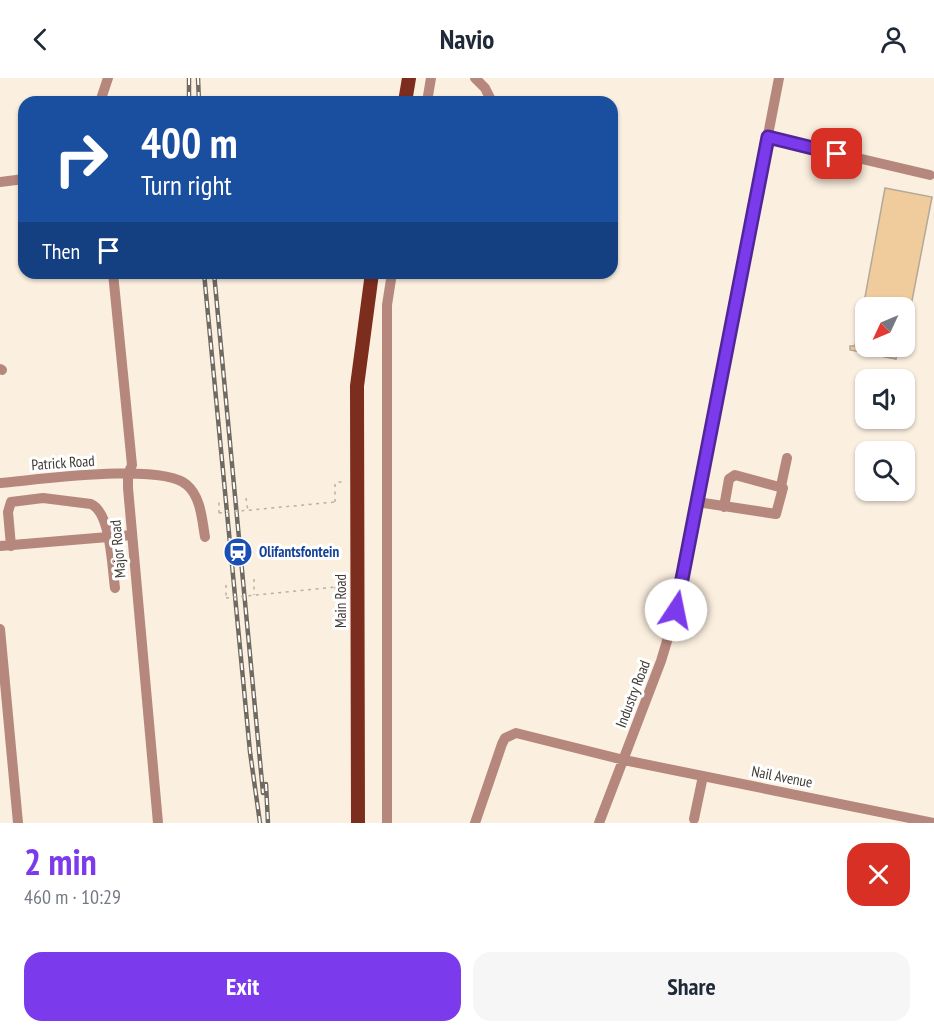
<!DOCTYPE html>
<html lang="en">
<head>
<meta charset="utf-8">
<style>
	body { margin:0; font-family:"PT Sans Narrow",sans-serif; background:#f6f6f7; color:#1f2937; height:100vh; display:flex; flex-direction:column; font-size:22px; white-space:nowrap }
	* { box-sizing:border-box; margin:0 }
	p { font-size:20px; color:#747a83 }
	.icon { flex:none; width:33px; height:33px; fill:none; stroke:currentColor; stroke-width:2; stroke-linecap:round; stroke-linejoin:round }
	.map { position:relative; height:745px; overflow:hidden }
	.sheet { display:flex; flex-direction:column; background:#fff; flex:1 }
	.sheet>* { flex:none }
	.guide { position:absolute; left:18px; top:18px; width:600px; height:183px; border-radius:18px; box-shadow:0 2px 4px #0004; background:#1a4fa0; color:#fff; overflow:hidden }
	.needle { width:39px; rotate:226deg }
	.fabs { position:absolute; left:855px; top:219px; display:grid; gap:12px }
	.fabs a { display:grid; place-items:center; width:60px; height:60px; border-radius:12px; background:#fff; box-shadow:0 2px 4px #0004; font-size:30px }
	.pin { position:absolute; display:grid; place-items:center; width:51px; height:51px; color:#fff; margin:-26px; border-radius:12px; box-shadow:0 3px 9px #0006 }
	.me { position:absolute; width:66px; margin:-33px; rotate:11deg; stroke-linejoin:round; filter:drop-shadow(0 0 4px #0008) }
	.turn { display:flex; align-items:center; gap:21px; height:126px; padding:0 24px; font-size:27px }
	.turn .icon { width:78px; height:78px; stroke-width:2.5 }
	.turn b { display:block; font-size:42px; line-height:51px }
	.then { display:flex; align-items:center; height:57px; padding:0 24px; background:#0003; gap:12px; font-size:22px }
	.round { display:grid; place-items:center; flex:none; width:63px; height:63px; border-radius:18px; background:#f6f6f7 }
	.head { display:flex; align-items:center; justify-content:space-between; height:102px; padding:0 24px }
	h1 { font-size:36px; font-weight:700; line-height:45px; color:#7c3aed }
	.primary-button { display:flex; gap:12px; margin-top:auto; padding:12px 24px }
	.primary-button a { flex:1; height:69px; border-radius:18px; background:#7c3aed; color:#fff; font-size:24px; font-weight:700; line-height:69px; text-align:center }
	.primary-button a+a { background:#f6f6f7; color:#1f2937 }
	header { display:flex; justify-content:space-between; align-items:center; height:78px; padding:0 24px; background:#fff; font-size:27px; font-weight:700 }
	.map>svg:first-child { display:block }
	.building { fill:#f0cc9c; stroke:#b4a899; stroke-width:1.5 }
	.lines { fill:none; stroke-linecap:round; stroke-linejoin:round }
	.path { stroke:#b9b0a3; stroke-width:1.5; stroke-dasharray:3 4.5; stroke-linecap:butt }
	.minor { stroke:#b6877d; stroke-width:10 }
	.major { stroke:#7c2d1d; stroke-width:14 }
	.rail-casing { stroke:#706a60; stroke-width:4.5 }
	.rail { stroke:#fff; stroke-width:2; stroke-dasharray:7; stroke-linecap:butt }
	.path-bridge { stroke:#b9b0a3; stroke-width:1.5; stroke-dasharray:3 4.5; stroke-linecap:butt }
	.route-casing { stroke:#51269a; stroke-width:15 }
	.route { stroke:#7c3aed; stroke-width:10 }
	.labels { text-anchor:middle; stroke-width:6; stroke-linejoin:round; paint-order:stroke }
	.street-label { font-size:15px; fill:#3f3b34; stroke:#fff }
	.transit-label { font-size:15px; font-weight:bold; fill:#164399; stroke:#fff; text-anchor:start }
</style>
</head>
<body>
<header><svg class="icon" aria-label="back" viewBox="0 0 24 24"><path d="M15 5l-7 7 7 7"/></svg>Navio<svg class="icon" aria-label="person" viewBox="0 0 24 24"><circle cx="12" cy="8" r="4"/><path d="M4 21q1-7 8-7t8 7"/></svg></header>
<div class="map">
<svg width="934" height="745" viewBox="0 0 934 745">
	<rect width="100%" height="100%" fill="#fbefdf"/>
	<path class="building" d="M885,110L932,119L911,228L863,230Z
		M862,231L866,232V268H898L896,281L850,272V268H855Z"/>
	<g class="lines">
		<path class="path" d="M246,420L248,433
			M335,424V405L346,403
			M219,435V424
			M254,501V517
			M226,507V520
			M335,509L338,526L348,527"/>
		<path class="minor" d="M475,0L485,10L492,24
			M100,24L108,0
			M427,24L431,0
			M768,59L930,97
			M0,104L24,101
			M113,195L132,387L128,396V410L158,745
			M0,291L2,292
			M0,405C37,402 162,384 187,407C201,419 202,442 205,459
			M781,408L787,380
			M697,424L776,436L783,410L735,397L729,401L724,429
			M0,468L132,457
			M11,468L8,434L11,424L43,420L91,426C111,435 112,489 115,510
			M0,551L18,745
			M694,741L703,698
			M387,745V227L392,195
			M475,745L502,666L505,660L516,655L624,682L934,745
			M599,745L661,583L676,533L779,0"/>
		<path class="major" d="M405,24L409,0
			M358,745L357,308L372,195"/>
		<g class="rail-casing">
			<path id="rail" d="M189,0V24
				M198,0L199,24
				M204,195L250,674L260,745
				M214,195L263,715
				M266,706L268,745"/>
		</g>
		<use href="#rail" class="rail"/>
		<path class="path-bridge" d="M219,435L335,424
			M226,520L335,509"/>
	</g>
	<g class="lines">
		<g class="route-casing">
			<path id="route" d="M676,532L768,59L837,76"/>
		</g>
		<use href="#route" class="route"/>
	</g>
	<defs>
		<g id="station-disc" transform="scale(1.5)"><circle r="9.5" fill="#1a4fb4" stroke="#fff"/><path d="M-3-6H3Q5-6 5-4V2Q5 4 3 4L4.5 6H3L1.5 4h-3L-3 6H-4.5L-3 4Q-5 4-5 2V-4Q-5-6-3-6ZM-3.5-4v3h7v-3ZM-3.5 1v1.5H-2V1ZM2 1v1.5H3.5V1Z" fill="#fff"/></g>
	</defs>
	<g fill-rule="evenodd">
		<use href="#station-disc" x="238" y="474"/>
	</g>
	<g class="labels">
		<g class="street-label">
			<text transform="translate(63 385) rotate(-4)" y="5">Patrick Road</text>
			<text transform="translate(118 471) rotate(-95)" y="5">Major Road</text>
			<text transform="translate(341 523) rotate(-90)" y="5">Main Road</text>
			<text transform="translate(633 616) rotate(-69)" y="5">Industry Road</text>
			<text transform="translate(782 699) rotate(11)" y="5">Nail Avenue</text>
		</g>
		<g class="transit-label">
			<text x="259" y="479">Olifantsfontein</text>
		</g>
	</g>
</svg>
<div class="fabs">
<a><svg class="needle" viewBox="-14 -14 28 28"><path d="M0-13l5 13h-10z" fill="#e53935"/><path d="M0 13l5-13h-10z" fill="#747a83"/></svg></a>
<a><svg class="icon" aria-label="sound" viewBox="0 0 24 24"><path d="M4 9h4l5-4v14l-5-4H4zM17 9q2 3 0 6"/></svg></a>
<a><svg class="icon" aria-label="search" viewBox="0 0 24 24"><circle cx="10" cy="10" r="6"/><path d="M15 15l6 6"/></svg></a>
</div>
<div class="pin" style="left:837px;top:76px;background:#d93025"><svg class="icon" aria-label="arrive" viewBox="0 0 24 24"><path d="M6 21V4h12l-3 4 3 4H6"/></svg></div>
<svg class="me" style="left:676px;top:532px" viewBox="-20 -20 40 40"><circle r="19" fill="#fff"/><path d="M0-13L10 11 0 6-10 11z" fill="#7c3aed"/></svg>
<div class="guide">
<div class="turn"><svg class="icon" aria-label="right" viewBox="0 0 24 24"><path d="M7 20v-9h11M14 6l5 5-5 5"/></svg><div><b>400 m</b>Turn right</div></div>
<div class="then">Then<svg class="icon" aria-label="arrive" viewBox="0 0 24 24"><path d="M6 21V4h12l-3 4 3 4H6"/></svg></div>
</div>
</div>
<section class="sheet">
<div class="head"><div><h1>2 min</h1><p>460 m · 10:29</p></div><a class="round" style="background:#d93025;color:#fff"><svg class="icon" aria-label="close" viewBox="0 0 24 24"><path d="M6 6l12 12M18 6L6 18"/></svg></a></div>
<div class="primary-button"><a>Exit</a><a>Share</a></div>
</section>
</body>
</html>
